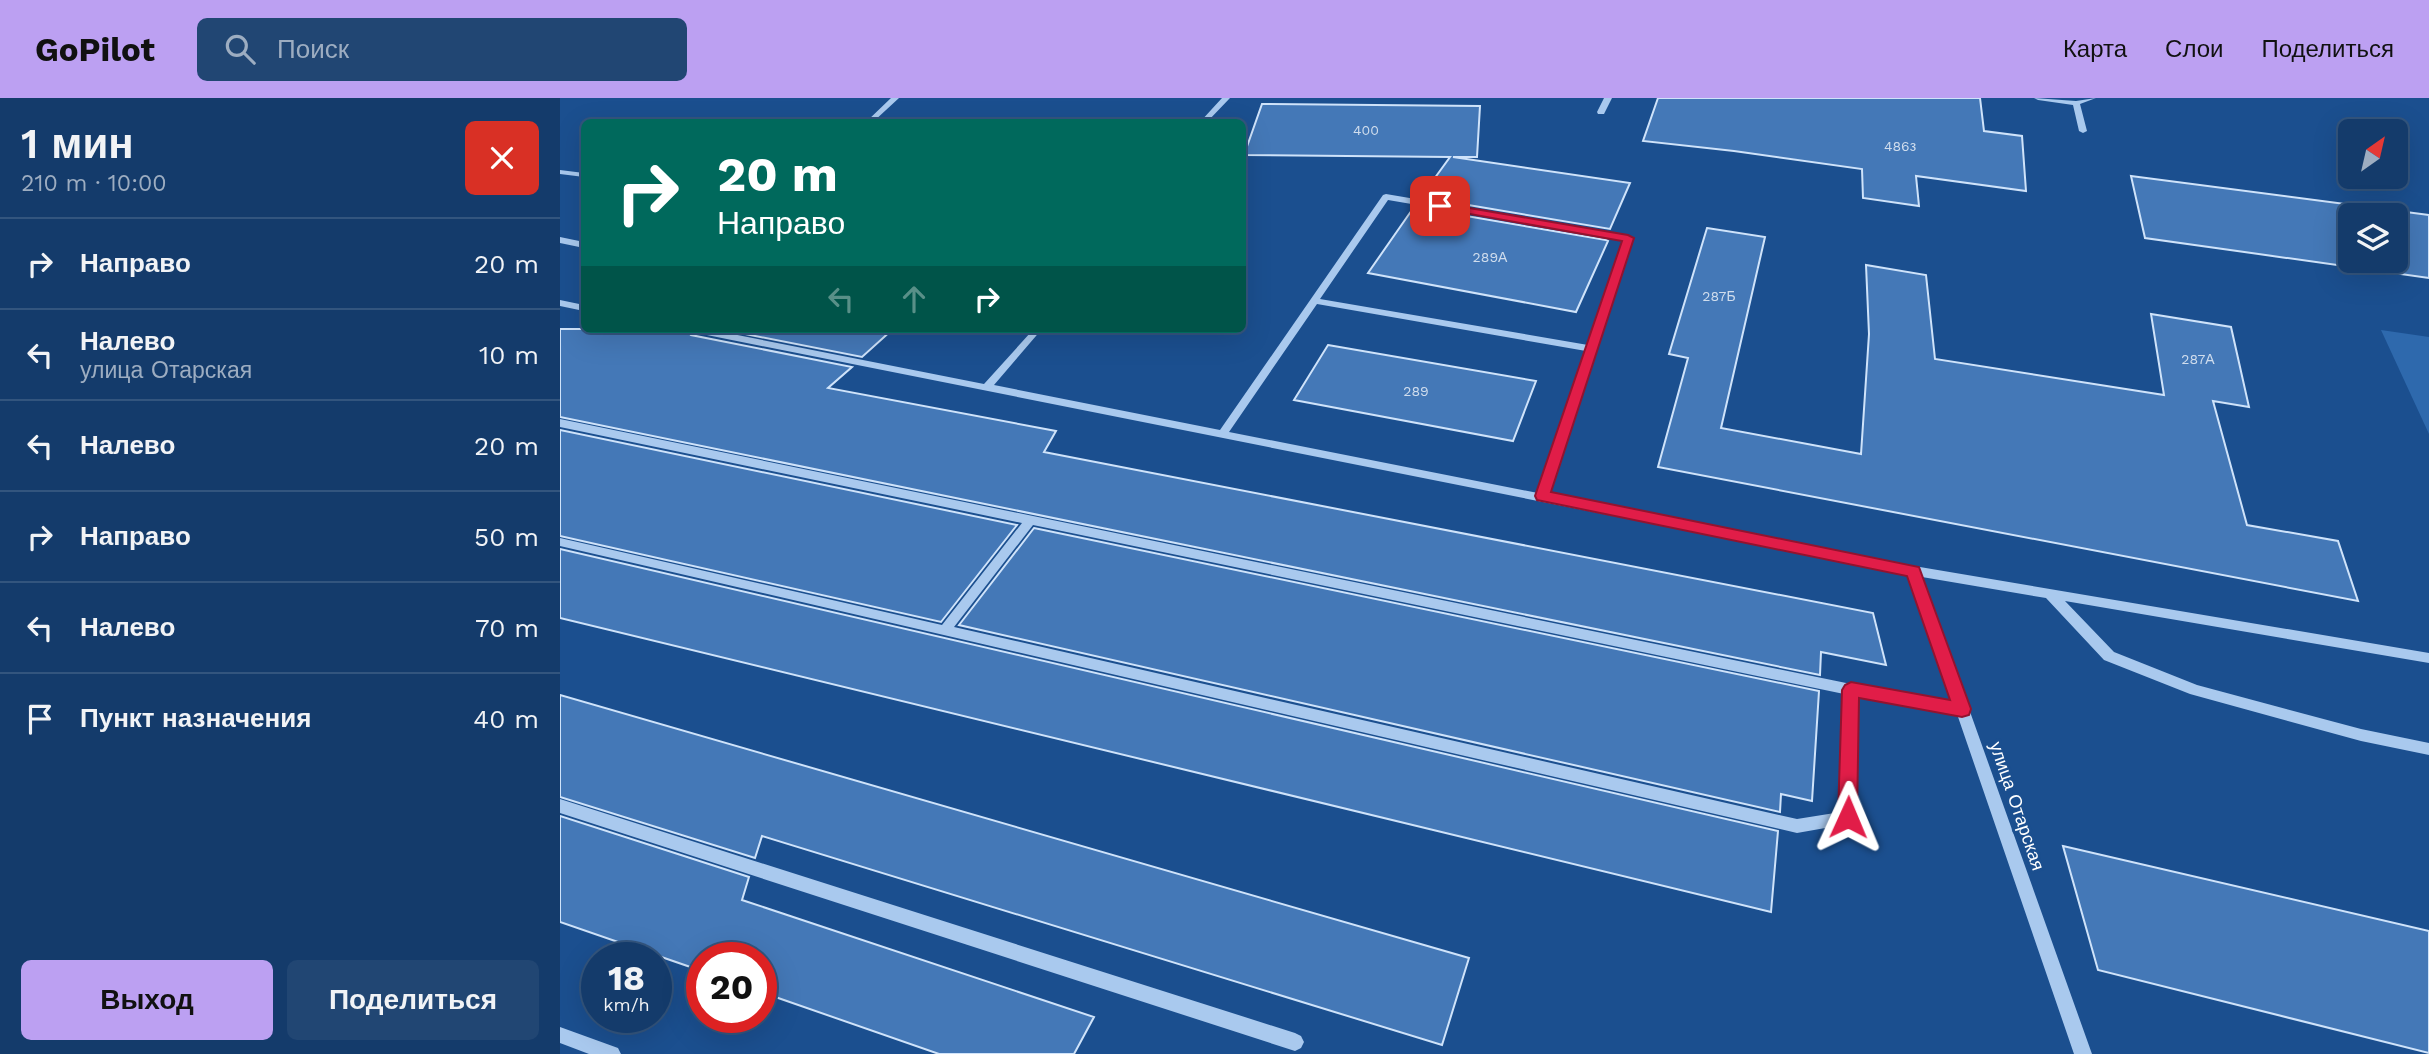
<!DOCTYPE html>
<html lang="ru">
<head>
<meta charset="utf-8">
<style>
	body { margin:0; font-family:"Work Sans",sans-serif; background:#214673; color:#f1f3f6; height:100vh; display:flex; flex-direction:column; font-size:26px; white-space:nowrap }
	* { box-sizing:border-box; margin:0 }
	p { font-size:23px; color:#9dadc1 }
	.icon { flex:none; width:38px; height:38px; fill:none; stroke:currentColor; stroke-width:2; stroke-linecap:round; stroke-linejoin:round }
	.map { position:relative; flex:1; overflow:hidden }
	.sheet { display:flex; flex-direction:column; background:#143b6b; width:560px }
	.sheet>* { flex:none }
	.guide { position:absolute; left:21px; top:21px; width:665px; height:214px; border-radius:10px; box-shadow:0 7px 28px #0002,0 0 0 2px #33557e; background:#00695c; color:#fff; overflow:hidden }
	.needle { width:46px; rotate:34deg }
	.buttons { position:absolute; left:1778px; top:21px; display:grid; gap:14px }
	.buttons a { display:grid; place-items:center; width:70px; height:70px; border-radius:10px; background:#143b6b; box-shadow:0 7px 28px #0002,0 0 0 2px #33557e; font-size:35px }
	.speed { position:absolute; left:21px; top:844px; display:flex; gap:14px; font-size:35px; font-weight:700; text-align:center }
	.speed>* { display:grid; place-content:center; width:91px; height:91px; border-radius:50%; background:#143b6b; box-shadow:0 7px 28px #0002,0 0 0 2px #33557e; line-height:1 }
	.speed small { font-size:18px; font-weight:400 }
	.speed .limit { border:10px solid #d22; background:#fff; color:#111 }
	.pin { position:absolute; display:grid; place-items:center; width:60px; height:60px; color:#fff; margin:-30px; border-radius:14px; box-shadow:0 4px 10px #0006 }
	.me { position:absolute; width:77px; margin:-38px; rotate:1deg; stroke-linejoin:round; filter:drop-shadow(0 0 5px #0008) }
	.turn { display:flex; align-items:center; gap:24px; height:147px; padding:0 21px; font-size:32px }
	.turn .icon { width:91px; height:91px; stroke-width:2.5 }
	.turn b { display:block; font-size:49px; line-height:60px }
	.lanes { display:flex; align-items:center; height:66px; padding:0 21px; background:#0003; justify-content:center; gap:35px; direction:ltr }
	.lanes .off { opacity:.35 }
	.round { display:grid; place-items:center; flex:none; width:74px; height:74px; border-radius:10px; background:#214673 }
	.summary { display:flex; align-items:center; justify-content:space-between; height:119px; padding:0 21px }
	h1 { font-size:42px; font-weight:600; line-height:52px }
	.button { display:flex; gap:14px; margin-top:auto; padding:14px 21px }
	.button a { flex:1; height:80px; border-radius:10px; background:#bca0f2; color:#111; font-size:28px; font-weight:600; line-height:80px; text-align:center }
	.button a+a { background:#214673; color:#f1f3f6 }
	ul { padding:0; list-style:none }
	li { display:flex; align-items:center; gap:21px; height:91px; padding:0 21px; border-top:2px solid #33557e }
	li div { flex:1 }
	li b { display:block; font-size:26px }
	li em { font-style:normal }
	header { display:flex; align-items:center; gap:42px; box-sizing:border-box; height:98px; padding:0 35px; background:#bca0f2; color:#111 }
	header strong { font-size:33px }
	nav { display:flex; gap:38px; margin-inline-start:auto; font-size:24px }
	.search { width:490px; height:63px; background:#214673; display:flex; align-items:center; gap:18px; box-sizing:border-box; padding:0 24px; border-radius:10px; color:#9dadc1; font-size:26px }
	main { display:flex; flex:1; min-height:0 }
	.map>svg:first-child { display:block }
	.green { fill:#2e69ad }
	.building { fill:#4478b7; stroke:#cfe3fa; stroke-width:2; fill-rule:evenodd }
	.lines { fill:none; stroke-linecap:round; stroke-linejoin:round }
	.minor { fill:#a9c9ee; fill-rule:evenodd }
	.route { fill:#e11d48; stroke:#92132f; stroke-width:2 }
	.labels { text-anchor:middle; stroke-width:6; stroke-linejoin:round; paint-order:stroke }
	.number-label { font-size:14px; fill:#d0dded }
	.street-label { font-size:18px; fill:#fff; stroke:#1b4f8f }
</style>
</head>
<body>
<header>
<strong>GoPilot</strong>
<div class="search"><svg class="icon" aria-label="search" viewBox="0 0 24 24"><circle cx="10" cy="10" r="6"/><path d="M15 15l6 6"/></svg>Поиск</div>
<nav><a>Карта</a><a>Слои</a><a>Поделиться</a></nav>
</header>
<main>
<section class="sheet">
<div class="summary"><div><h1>1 мин</h1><p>210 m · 10:00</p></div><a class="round" style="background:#d93025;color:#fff"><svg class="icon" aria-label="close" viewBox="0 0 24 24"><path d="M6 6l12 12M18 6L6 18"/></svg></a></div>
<ul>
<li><svg class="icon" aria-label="right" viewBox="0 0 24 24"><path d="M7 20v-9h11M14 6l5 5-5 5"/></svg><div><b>Направо</b></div><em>20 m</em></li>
<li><svg class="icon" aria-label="left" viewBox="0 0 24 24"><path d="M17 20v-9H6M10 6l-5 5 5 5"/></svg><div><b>Налево</b><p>улица Отарская</p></div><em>10 m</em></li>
<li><svg class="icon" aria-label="left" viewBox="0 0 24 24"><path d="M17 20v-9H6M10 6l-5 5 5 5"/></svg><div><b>Налево</b></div><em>20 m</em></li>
<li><svg class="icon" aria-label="right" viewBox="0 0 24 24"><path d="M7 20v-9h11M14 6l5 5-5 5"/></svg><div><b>Направо</b></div><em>50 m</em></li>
<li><svg class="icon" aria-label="left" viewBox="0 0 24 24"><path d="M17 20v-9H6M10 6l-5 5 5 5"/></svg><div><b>Налево</b></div><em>70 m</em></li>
<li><svg class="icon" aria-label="arrive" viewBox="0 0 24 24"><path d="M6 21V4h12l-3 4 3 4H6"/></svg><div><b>Пункт назначения</b></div><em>40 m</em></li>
</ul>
<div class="button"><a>Выход</a><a>Поделиться</a></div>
</section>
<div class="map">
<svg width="1869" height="956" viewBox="0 0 1869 956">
	<rect width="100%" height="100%" fill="#1b4f8f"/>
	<path class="green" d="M1821,232L1869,239V336Z"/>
	<path class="building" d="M1098,0H1420L1424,33L1462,38L1466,93L1356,78L1359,108L1303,100L1302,71L1174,53L1083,43Z
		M702,6L920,8L917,59H893L1070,85L1050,131L861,99L890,59L684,57Z
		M1571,78L1869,117V180L1585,140ZM1790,117H1836V163H1790Z
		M854,109L1046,142L1048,143L1016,214L808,175Z
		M1147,130L1205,139L1161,330L1301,356L1309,236L1306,167L1366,177L1375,261L1604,297L1591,216L1671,229L1689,309L1653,303L1687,427L1778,443L1798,503L1098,369L1128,260L1109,256Z
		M0,231H125L131,237L292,269L268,290L496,333L484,354L1313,515L1326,567L1261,554L1260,577L0,319Z
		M160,231H333L302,259Z
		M768,247L976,283L953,343L734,302Z
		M0,332L457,427L381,524L0,438Z
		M474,430L1259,593L1252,703L1221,696L1220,714L399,527Z
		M0,451L1218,733L1211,814L0,520Z
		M0,597L909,860L882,947L202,738L195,760L0,699Z
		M0,718L189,779L182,802L534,919L514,956H379L201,894V859H142V873L0,824Z
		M1503,748L1869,833V955L1538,872Z"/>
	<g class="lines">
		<path class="minor" d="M331,0H339L313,24H306Z
			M662,0H670L647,24H640Z
			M1044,0H1052L1044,16H1038L1037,14Z
			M1474,0L1516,3L1536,0L1520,6L1527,33L1523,35L1519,33L1513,7L1478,2Z
			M0,72L24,75V79L0,76Z
			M826,96L1068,137L1072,140L989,397L1354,468L1869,555V565L1505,503L1554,554L1637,587L1801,631L1869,645V657L1801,643L1630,596L1544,562L1486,500L1362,479L1532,956H1514L1397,616L1298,599L1295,719L1293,724L1288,726L1237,735L0,448V440L382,527L462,425L0,329V321L1291,586L1393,604L1349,477L132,234L127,231H147L424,286L471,234L467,231H482L434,287L660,332L823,97ZM828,102L1063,142L1028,247L760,201ZM757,206L1026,253L978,395L669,334ZM473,427L1284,596L1281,714L1237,721L394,529Z
			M0,139L24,144V150L0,145Z
			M0,202L24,207V213L0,208Z
			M0,701L735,935L741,938L744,944L741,950L735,953L0,715Z
			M0,929L58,950L61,956H29L0,945Z"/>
	</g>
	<path class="route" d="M880,105L1068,137L1074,140L991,394L1359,469L1411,611L1409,617L1402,619L1299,600L1297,719L1294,725L1288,728L1281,725L1278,719L1282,592L1285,587L1291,584L1390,602L1347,478L977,402L975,398L1062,143L876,110V106Z"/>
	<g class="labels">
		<g class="number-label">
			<text x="806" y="37">400</text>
			<text x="1340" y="53">486з</text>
			<text x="930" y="164">289А</text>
			<text x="1159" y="203">287Б</text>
			<text x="1638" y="266">287А</text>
			<text x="856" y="298">289</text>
		</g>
		<g class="street-label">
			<text transform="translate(1457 708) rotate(71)" y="6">улица Отарская</text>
		</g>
	</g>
</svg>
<div class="buttons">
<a><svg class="needle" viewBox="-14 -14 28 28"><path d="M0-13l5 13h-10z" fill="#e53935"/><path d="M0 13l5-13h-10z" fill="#9dadc1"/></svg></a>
<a><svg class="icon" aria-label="layers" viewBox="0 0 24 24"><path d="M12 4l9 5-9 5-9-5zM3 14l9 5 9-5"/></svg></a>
</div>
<div class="speed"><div>18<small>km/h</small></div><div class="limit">20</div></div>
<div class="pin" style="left:880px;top:108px;background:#d93025"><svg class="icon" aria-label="arrive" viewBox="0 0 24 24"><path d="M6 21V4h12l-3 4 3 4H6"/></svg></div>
<svg class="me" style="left:1288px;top:719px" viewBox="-20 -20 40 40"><path d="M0-17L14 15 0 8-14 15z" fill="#e11d48" stroke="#fff" stroke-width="4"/></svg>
<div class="guide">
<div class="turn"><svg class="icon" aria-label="right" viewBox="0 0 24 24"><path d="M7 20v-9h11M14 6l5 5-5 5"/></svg><div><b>20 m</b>Направо</div></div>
<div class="lanes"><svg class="icon off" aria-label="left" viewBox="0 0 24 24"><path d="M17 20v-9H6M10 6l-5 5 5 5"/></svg><svg class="icon off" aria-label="ahead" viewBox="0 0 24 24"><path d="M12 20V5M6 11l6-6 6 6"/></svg><svg class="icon" aria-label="right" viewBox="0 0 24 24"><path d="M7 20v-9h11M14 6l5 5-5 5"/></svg></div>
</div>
</div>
</main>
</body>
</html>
